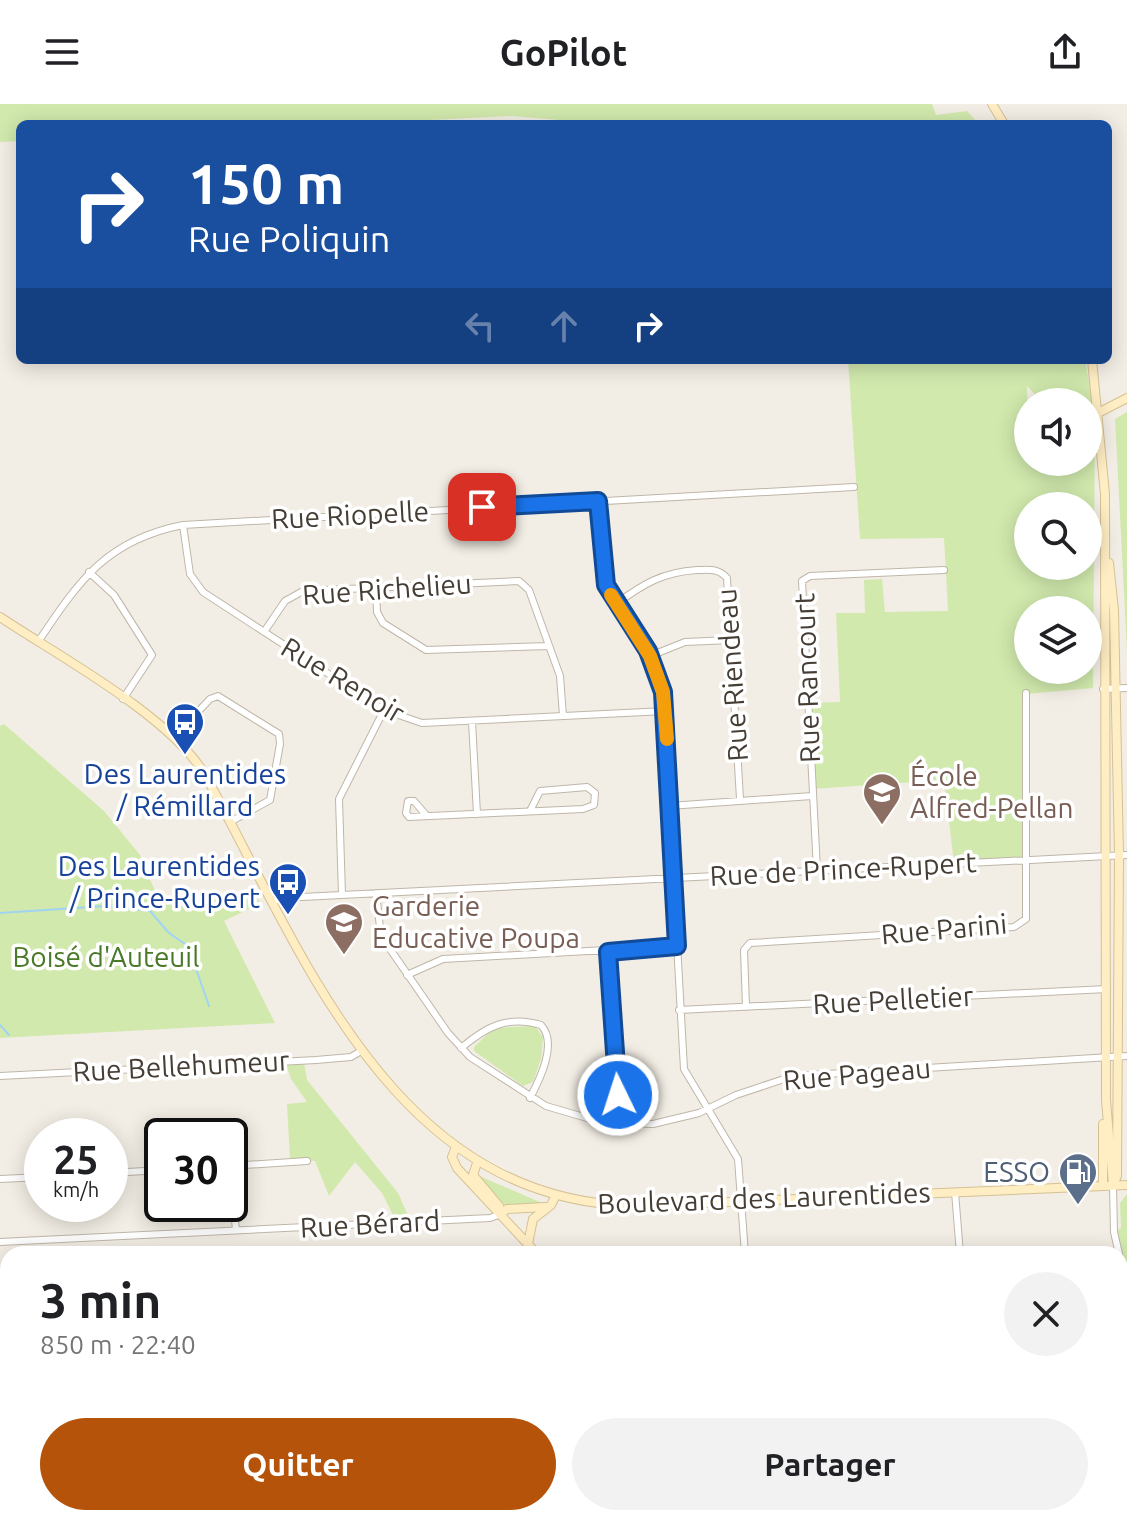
<!DOCTYPE html>
<html lang="fr">
<head>
<meta charset="utf-8">
<style>
	body { margin:0; font-family:Ubuntu,sans-serif; background:#f2f2f2; color:#202124; height:100vh; display:flex; flex-direction:column; font-size:30px; white-space:nowrap }
	* { box-sizing:border-box; margin:0 }
	p { font-size:26px; color:#757577 }
	.icon { flex:none; width:44px; height:44px; fill:none; stroke:currentColor; stroke-width:2; stroke-linecap:round; stroke-linejoin:round }
	.map { position:relative; flex:1; overflow:hidden }
	.panel { position:absolute; left:0px; top:1142px; width:1128px; height:280px; display:flex; flex-direction:column; background:#fff; border-radius:24px 24px 0 0; box-shadow:0 4px 20px #0003 }
	.panel>* { flex:none }
	.guide { position:absolute; left:16px; top:16px; width:1096px; height:244px; border-radius:12px; box-shadow:0 4px 20px #0003; background:#1a4fa0; color:#fff; overflow:hidden }
	.tools { position:absolute; left:1014px; top:284px; display:grid; gap:16px }
	.tools a { display:grid; place-items:center; width:88px; height:88px; border-radius:50%; background:#fff; box-shadow:0 4px 20px #0003; font-size:40px }
	.speed { position:absolute; left:24px; top:1014px; display:flex; gap:16px; font-size:40px; font-weight:700; text-align:center }
	.speed>* { display:grid; place-content:center; width:104px; height:104px; border-radius:50%; background:#fff; box-shadow:0 4px 20px #0003; line-height:1 }
	.speed small { font-size:20px; font-weight:400 }
	.speed .limit { border:4px solid #111; border-radius:12px; background:#fff; color:#111 }
	.pin { position:absolute; display:grid; place-items:center; width:68px; height:68px; color:#fff; margin:-34px; border-radius:16px; box-shadow:0 4px 12px #0006 }
	.me { position:absolute; width:88px; margin:-44px; rotate:356deg; stroke-linejoin:round; filter:drop-shadow(0 0 6px #0008) }
	.turn { display:flex; align-items:center; gap:28px; height:168px; padding:0 40px; font-size:36px }
	.turn .icon { width:104px; height:104px; stroke-width:2.5 }
	.turn b { display:block; font-size:56px; line-height:68px }
	.lanes { display:flex; align-items:center; height:76px; padding:0 40px; background:#0003; justify-content:center; gap:40px; direction:ltr }
	.lanes .off { opacity:.35 }
	.round { display:grid; place-items:center; flex:none; width:84px; height:84px; border-radius:42px; background:#f2f2f2 }
	.headline { display:flex; align-items:center; justify-content:space-between; height:136px; padding:0 40px }
	h1 { font-size:48px; font-weight:600; line-height:60px }
	.button { display:flex; gap:16px; margin-top:auto; padding:16px 40px }
	.button a { flex:1; height:92px; border-radius:48px; background:#b45309; color:#fff; font-size:32px; font-weight:600; line-height:92px; text-align:center }
	.button a+a { background:#f2f2f2; color:#202124 }
	header { display:flex; justify-content:space-between; align-items:center; height:104px; padding:0 40px; background:#fff; font-size:36px; font-weight:600 }
	.map>svg:first-child { display:block }
	.green { fill:#d1e9ad; fill-rule:evenodd }
	.lines { fill:none; stroke-linecap:round; stroke-linejoin:round }
	.stream { stroke:#a0d4f2; stroke-width:2 }
	.street-casing { stroke:#bfb6a8; stroke-width:8 }
	.secondary-casing { stroke:#d5c194; stroke-width:10 }
	.street { stroke:#fff; stroke-width:6 }
	.secondary { stroke:#ffeec4; stroke-width:8 }
	.route-casing { stroke:#114b97; stroke-width:20 }
	.route { stroke:#1a73e8; stroke-width:14 }
	.slow { stroke:#f59e0b; stroke-width:14 }
	.labels { text-anchor:middle; stroke-width:7; stroke-linejoin:round; paint-order:stroke }
	.street-label { font-size:28px; fill:#463e35; stroke:#fff }
	.transit-label { font-size:28px; fill:#164399; stroke:#fff }
	.education-label { font-size:28px; fill:#785e54; stroke:#fff; text-anchor:start }
	.park-label { font-size:28px; fill:#4a7927; stroke:#fff }
	.service-label { font-size:28px; fill:#4e5e75; stroke:#fff; text-anchor:end }
</style>
</head>
<body>
<header><svg class="icon" aria-label="menu" viewBox="0 0 24 24"><path d="M4 6h16M4 12h16M4 18h16"/></svg>GoPilot<svg class="icon" aria-label="share" viewBox="0 0 24 24"><path d="M12 15V3M7 8l5-5 5 5M5 13v7h14v-7"/></svg></header>
<div class="map">
<svg width="1127" height="1422" viewBox="0 0 1127 1422">
	<rect width="100%" height="100%" fill="#f3eee5"/>
	<path class="green" d="M0,0H932L936,11L967,7L979,20H564L559,16L512,12L349,20H20V37L0,38Z
		M848,256H1085L1095,313L1093,584L1026,590V756L954,759L944,676L812,685L809,599L840,598L836,509H865L864,476L882,475L885,508L948,507L944,434L860,435ZM1027,282L1042,298H1088V358H1028ZM1028,402H1088V462H1028ZM1028,506H1088V566H1028Z
		M1127,308V546L1115,315Z
		M4,620L104,707L140,751L160,799L254,790L261,799L224,817L275,919L0,934V622Z
		M535,922L543,933L541,955L533,978L523,982L474,947V943L494,924Z
		M304,959L307,976L398,1089L410,1116L396,1117L382,1089L355,1058L329,1092L315,1057L290,1056L287,1000L307,998L291,975L286,960Z
		M477,1071L542,1099L506,1102Z
		M1127,1090V1172L1114,1128L1121,1124L1120,1099Z
		M0,1176H8V1277Z
		M8,1309V1414H781L786,1422H0V1319Z"/>
	<g class="lines">
		<path class="stream" d="M0,809L106,802L150,807L169,829L188,842L209,902
			M0,921L9,931
			M574,1418V1414"/>
		<g class="street-casing">
			<path id="street" d="M598,397L606,481L648,547L663,588L684,965L738,1055L745,1150
				M183,421L190,470L203,488L384,606L422,619L665,607
				M89,468L114,491L152,551L123,595
				M376,484L377,508L383,519L426,546L549,542
				M616,500C643,480 663,468 697,466C709,466 718,464 727,474L740,695
				M264,528L285,497L303,487L519,477L529,486L560,572L563,612
				M38,538C79,477 106,436 183,421L854,383
				M650,552L685,538L731,536
				M1103,585L1127,584
				M472,617L477,710
				M175,632L210,595L218,592L279,630L280,640L270,696L230,718
				M669,702L812,692
				M426,711L414,697H408L406,709L409,713L583,705L594,701L595,689L587,683L540,687L530,707
				M817,766L802,477L810,472L944,466
				M376,789L381,832L448,929L470,953L546,1002L601,1018L653,1020L699,1009L736,991L793,972L1127,952
				M342,791L339,695L384,606
				M272,798L282,794L1127,751
				M608,848L619,1020
				M407,871L443,855L677,842
				M746,903L744,846L750,839L1014,823L1026,815V589
				M679,906L1107,885
				M461,944C486,923 507,911 541,921C558,939 540,975 530,994
				M0,972L316,956L351,953L361,947
				M230,1062L307,1057
				M230,1067L236,1126
				M110,1069L162,1066
				M0,1075L42,1073
				M1113,1081L1114,1128L1119,1150
				M955,1088L960,1150
				M0,1138L490,1114L501,1110
				M1120,1154L1127,1172
				M1120,1209L1127,1204
				M1120,1292L1127,1297
				M0,1306L8,1305
				M874,1414L879,1422
				M983,1414L999,1422
				M1087,1422L1088,1414"/>
		</g>
		<g class="secondary-casing">
			<path id="secondary" d="M992,0L1004,20
				M1092,256L1105,390L1106,996L1113,1081
				M1100,308L1127,294
				M1109,459L1114,506L1119,751L1117,1072L1113,1081
				M0,513C60,553 167,610 204,669C304,850 392,1097 636,1102L1127,1081
				M1103,1020V1082
				M456,1043L452,1053L457,1064L537,1150
				M477,1059L473,1071L499,1102L501,1110
				M501,1110L507,1105L545,1103
				M528,1140L533,1115L551,1101L555,1093
				M789,1414L794,1422"/>
		</g>
		<use href="#street" class="street"/>
		<use href="#secondary" class="secondary"/>
	</g>
	<g class="lines">
		<g class="route-casing">
			<path id="route" d="M482,403L598,397L606,481L648,547L663,588L677,842L608,848L618,991"/>
		</g>
		<use href="#route" class="route"/>
		<path class="slow" d="M611,491L650,552L663,588L667,635"/>
	</g>
	<defs>
		<g id="bus-pin" transform="scale(2)"><path d="M0 17L-7.5 6A9.5 9.5 0 1 1 7.5 6Z" fill="#1a4fb4" stroke="#fff"/><path d="M-5-6H5V4H4V6H2V4H-2V6H-4V4H-5ZM-3.5-4V0h7V-4ZM-3.5 1.2v1.5H-2V1.2ZM2 1.2v1.5H3.5V1.2Z" fill="#fff"/></g>
		<g id="school-pin" transform="scale(2)"><path d="M0 17L-7.5 6A9.5 9.5 0 1 1 7.5 6Z" fill="#8d6e63" stroke="#fff"/><path d="M0-5L7-2L0 1L-7-2ZM-4 1L0 2.5L4 1V4Q0 6-4 4Z" fill="#fff"/></g>
		<g id="fuel-pin" transform="scale(2)"><path d="M0 17L-7.5 6A9.5 9.5 0 1 1 7.5 6Z" fill="#5c6f8a" stroke="#fff"/><path d="M-5.5-6h7V0h2V4h1.3V-2.5L3-4.5l.8-.8L6-3V5H2.5V1h-1V6h-7ZM-4.2-4.7v3.2H.2V-4.7Z" fill="#fff"/></g>
	</defs>
	<g fill-rule="evenodd">
		<use href="#bus-pin" x="185" y="618"/>
		<use href="#school-pin" x="882" y="688"/>
		<use href="#bus-pin" x="288" y="778"/>
		<use href="#school-pin" x="344" y="818"/>
		<use href="#fuel-pin" x="1078" y="1068"/>
	</g>
	<g class="labels">
		<g class="street-label">
			<text transform="translate(350 411) rotate(-3)" y="10">Rue Riopelle</text>
			<text transform="translate(387 485) rotate(-4)" y="10">Rue Richelieu</text>
			<text transform="translate(732 571) rotate(-94)" y="10">Rue Riendeau</text>
			<text transform="translate(807 574) rotate(-92)" y="10">Rue Rancourt</text>
			<text transform="translate(343 576) rotate(31)" y="10">Rue Renoir</text>
			<text transform="translate(843 765) rotate(-3)" y="10">Rue de Prince-Rupert</text>
			<text transform="translate(944 825) rotate(-5)" y="10">Rue Parini</text>
			<text transform="translate(893 896) rotate(-3)" y="10">Rue Pelletier</text>
			<text transform="translate(181 962) rotate(-3)" y="10">Rue Bellehumeur</text>
			<text transform="translate(857 970) rotate(-5)" y="10">Rue Pageau</text>
			<text transform="translate(764 1094) rotate(-2)" y="10">Boulevard des Laurentides</text>
			<text transform="translate(370 1120) rotate(-3)" y="10">Rue Bérard</text>
		</g>
		<g class="transit-label">
			<text x="185" y="680">Des Laurentides<tspan x="185" dy="32">/ Rémillard</tspan></text>
			<text x="260" y="772" text-anchor="end">Des Laurentides<tspan x="260" dy="32">/ Prince-Rupert</tspan></text>
		</g>
		<g class="education-label">
			<text x="910" y="682">École<tspan x="910" dy="32">Alfred-Pellan</tspan></text>
			<text x="372" y="812">Garderie<tspan x="372" dy="32">Educative Poupa</tspan></text>
		</g>
		<g class="park-label">
			<text x="106" y="863">Boisé d'Auteuil</text>
		</g>
		<g class="service-label">
			<text x="1050" y="1078">ESSO</text>
		</g>
	</g>
</svg>
<div class="tools">
<a><svg class="icon" aria-label="sound" viewBox="0 0 24 24"><path d="M4 9h4l5-4v14l-5-4H4zM17 9q2 3 0 6"/></svg></a>
<a><svg class="icon" aria-label="search" viewBox="0 0 24 24"><circle cx="10" cy="10" r="6"/><path d="M15 15l6 6"/></svg></a>
<a><svg class="icon" aria-label="layers" viewBox="0 0 24 24"><path d="M12 4l9 5-9 5-9-5zM3 14l9 5 9-5"/></svg></a>
</div>
<div class="speed"><div>25<small>km/h</small></div><div class="limit">30</div></div>
<div class="pin" style="left:482px;top:403px;background:#d93025"><svg class="icon" aria-label="arrive" viewBox="0 0 24 24"><path d="M6 21V4h12l-3 4 3 4H6"/></svg></div>
<svg class="me" style="left:618px;top:991px" viewBox="-20 -20 40 40"><circle r="17" fill="#1a73e8" stroke="#fff" stroke-width="3"/><path d="M0-11L8 9 0 5-8 9z" fill="#fff"/></svg>
<div class="guide">
<div class="turn"><svg class="icon" aria-label="right" viewBox="0 0 24 24"><path d="M7 20v-9h11M14 6l5 5-5 5"/></svg><div><b>150 m</b>Rue Poliquin</div></div>
<div class="lanes"><svg class="icon off" aria-label="left" viewBox="0 0 24 24"><path d="M17 20v-9H6M10 6l-5 5 5 5"/></svg><svg class="icon off" aria-label="ahead" viewBox="0 0 24 24"><path d="M12 20V5M6 11l6-6 6 6"/></svg><svg class="icon" aria-label="right" viewBox="0 0 24 24"><path d="M7 20v-9h11M14 6l5 5-5 5"/></svg></div>
</div>
<section class="panel">
<div class="headline"><div><h1>3 min</h1><p>850 m · 22:40</p></div><a class="round"><svg class="icon" aria-label="close" viewBox="0 0 24 24"><path d="M6 6l12 12M18 6L6 18"/></svg></a></div>
<div class="button"><a>Quitter</a><a>Partager</a></div>
</section>
</div>
</body>
</html>
